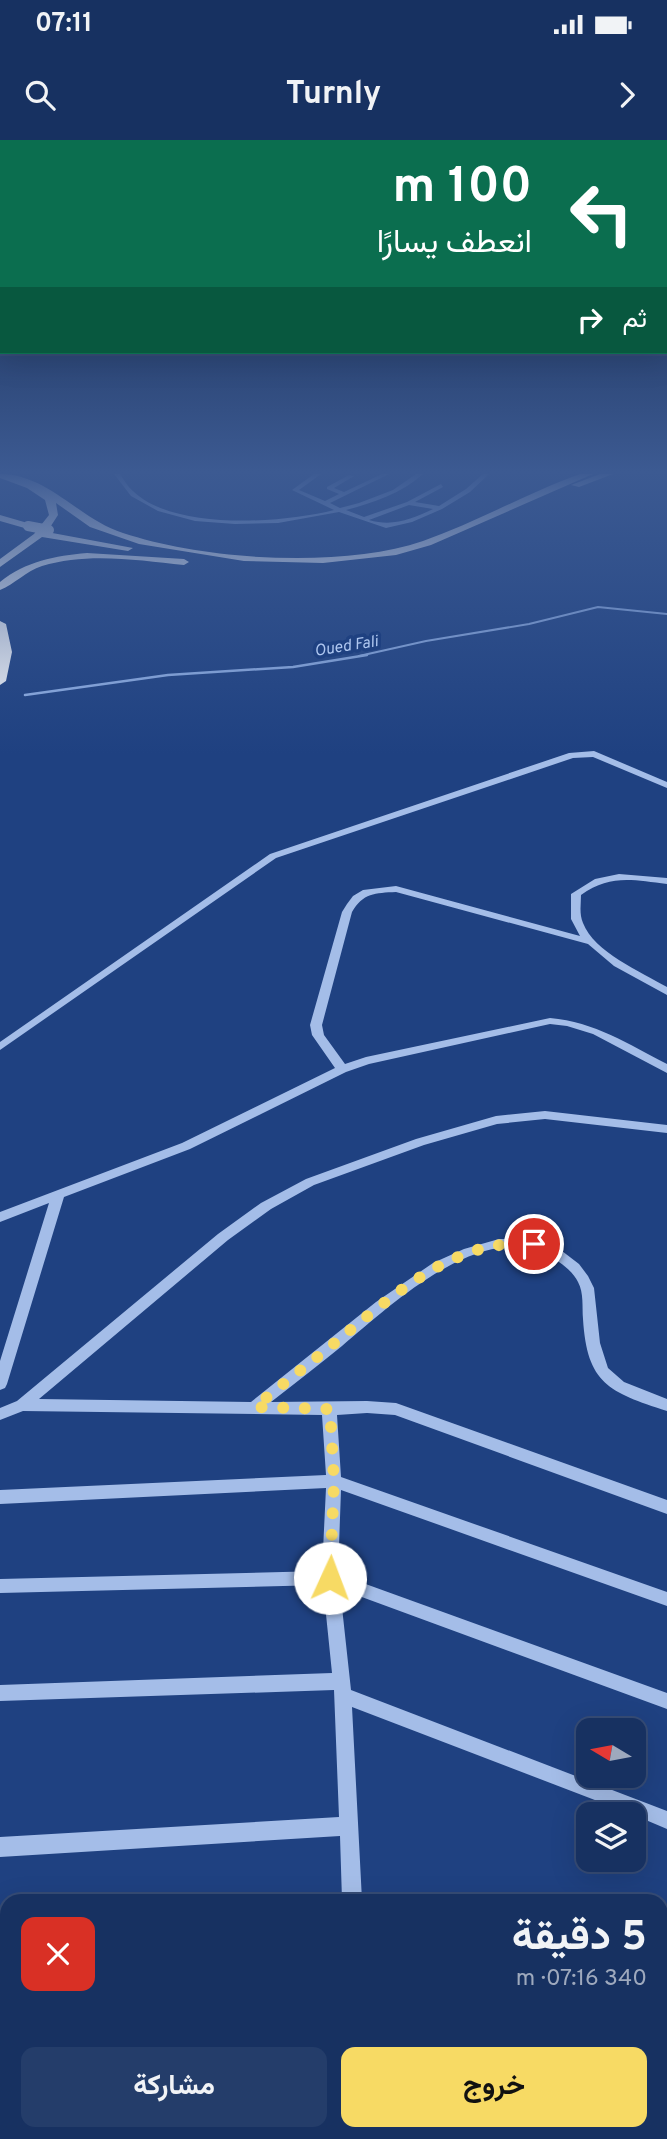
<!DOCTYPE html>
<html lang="ar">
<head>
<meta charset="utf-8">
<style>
	body { margin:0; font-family:Overpass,Vazirmatn,sans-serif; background:#243d6a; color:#f1f3f6; direction:rtl; height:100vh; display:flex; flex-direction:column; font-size:26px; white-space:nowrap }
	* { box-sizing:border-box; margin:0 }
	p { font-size:23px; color:#9ea9bd }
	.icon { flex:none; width:38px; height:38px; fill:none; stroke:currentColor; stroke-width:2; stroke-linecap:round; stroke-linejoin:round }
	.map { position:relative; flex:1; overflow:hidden; direction:ltr }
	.sheet { position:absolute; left:0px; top:1754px; width:668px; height:247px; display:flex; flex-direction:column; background:#173161; border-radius:21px 21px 0 0; box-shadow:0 7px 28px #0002,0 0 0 2px #364c76; direction:rtl }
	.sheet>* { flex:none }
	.banner { position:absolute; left:0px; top:0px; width:668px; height:214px; box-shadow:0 7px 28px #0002,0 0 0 2px #364c76; direction:rtl; background:#0b6e4f; color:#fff; overflow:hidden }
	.needle { width:46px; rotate:280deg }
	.tools { position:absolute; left:576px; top:1578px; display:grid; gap:14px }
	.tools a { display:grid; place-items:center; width:70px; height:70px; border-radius:14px; background:#173161; box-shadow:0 7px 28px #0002,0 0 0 2px #364c76; font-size:35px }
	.pin { position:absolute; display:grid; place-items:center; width:60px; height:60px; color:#fff; margin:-30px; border:4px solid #fff; border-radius:50%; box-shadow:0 2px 7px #0007 }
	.me { position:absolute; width:77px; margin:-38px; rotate:2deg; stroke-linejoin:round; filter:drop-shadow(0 0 5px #0008) }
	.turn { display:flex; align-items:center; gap:24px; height:147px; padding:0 21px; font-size:32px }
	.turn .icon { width:91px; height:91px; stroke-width:2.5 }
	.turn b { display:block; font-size:49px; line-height:60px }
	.then { display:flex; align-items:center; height:66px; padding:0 21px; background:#0003; gap:14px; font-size:26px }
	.round { display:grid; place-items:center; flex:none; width:74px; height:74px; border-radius:14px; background:#243d6a }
	.overview { display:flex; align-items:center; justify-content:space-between; height:119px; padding:0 21px }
	h1 { font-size:42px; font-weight:700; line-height:52px }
	.primary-button { display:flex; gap:14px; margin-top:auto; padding:14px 21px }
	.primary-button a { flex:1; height:80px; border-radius:14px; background:#f7da64; color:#111; font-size:28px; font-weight:700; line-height:80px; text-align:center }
	.primary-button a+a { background:#243d6a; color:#f1f3f6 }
	.status { display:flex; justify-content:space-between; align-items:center; height:49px; padding:0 35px; background:#173161; direction:ltr }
	.status svg { height:19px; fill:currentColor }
	header { display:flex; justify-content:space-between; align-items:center; height:91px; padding:0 21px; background:#173161; font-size:32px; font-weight:700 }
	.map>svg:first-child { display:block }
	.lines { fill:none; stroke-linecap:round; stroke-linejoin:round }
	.stream-far1 { stroke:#97b6ea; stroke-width:2 }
	.stream { stroke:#97b6ea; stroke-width:2.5 }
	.minor { fill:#a4bde8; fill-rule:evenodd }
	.highway { fill:#fff; fill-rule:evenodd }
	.highway-bridge { stroke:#fff; stroke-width:10 }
	.route { stroke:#f7da64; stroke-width:12; stroke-dasharray:0 21.6 }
	.labels { text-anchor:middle; stroke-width:7; stroke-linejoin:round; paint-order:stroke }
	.far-water-label { font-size:16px; font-style:italic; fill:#afc7f0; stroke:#1f4181 }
</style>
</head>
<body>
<div class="status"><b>07:11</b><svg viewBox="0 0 49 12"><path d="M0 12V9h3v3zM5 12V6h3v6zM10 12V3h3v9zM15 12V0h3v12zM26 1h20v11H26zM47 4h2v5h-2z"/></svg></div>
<header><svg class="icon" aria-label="forward" viewBox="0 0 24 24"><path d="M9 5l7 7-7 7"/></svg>Turnly<svg class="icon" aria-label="search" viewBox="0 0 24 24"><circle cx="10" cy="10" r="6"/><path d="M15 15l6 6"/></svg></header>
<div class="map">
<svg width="667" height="1999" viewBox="0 0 667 1999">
	<rect width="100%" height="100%" fill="#1f4181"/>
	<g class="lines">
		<path class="stream-far1" d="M359,516L426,501L529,484L598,467L667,474"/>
		<path class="stream" d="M25,555L168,535L293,527L367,515"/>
		<path class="minor" d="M114,334H120C124,340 128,347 133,351C174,391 283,383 334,370L292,350L314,334H321L299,350L325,361L339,354L327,349V347L349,335L354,336L334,348L344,352L382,334H389L330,363L340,368L359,363L393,350L416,334H423C402,353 373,363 346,370L364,377L407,362L441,344L443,347L415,362L439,366L466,349L483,334H489L470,352L442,369L412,382L386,388L339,372L278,383L235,384L195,381L158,371L131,356ZM409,365L433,369C412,379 393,387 369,380Z
			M594,611L667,642V648L593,617L573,618L276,718L0,910V902L270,714L569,613Z
			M619,734L667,738V744C633,740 610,734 581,755C581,764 579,774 583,783C594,812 641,832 667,847V855L614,826L588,804L396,752C375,753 363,753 352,772L322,885L324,895L345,924L366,917L550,878C595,882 628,904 667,924V933L593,894L567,886L550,884L369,924L346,932L190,1009L64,1057L7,1244L5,1248L0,1250V1221L49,1063L0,1082V1072L182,1003L335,928L312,895L310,885L342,772L347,764L353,756L363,750L396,746L580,796L571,779V754L595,739Z
			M545,971L667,985V993L545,979L497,984L424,1005L314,1045L271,1069L228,1100L39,1259L251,1262L376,1162L433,1123L464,1109L499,1099H529L562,1111L579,1124L588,1136L594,1148L600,1203L608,1228L624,1242L667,1259V1271C609,1252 587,1244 583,1179C582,1167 584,1153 578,1142C572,1130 558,1120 546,1115C531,1109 516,1106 499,1108C444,1116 383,1171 342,1206C319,1225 295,1243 271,1262L367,1261L396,1263L667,1360V1374L395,1275L367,1273L337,1275L341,1337L667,1452V1466L341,1350L338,1434L667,1553V1569L340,1449L351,1550L667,1671V1689L634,1675L352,1567L362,1760H342L340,1696L0,1717V1697L339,1677L334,1550L0,1561V1545L332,1533L323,1445L0,1453V1439L322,1431L326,1348L0,1364V1350L326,1335L322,1275L23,1271L0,1280V1268L17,1261L218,1094L261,1063L306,1039L416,999L496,976Z
			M0,1818H7V1838H0Z
			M7,1962V1984L0,1985V1963Z
			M357,1993H379V1999H357Z"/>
		<path class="highway" d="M0,334C48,334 79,379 123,393C205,420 340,429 423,401C471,384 517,359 564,340L580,334H593L431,405L396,415L323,423L244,421L139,404L90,387L56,363L58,375L47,392L133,408L128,411L42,397L0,427V419L34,394L49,375L45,360L27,348L0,338Z
			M600,334H613L579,347L571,345Z
			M0,375L31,384L33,386L28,389L0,381Z
			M87,413L184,419L189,422L184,425C138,420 87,412 42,426C26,431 15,444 0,450V442C26,421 55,416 87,413Z
			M0,481L6,484L12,512L6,541L0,545Z"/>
		<path class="highway-bridge" d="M28,386L49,390"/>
	</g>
	<linearGradient id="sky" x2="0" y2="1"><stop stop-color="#112447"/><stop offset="0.54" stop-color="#3c5a92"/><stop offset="1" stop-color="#3c5a92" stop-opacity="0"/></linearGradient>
	<rect width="667" height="614" fill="url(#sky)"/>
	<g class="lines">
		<path class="route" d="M330,1438L334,1341L330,1269L255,1267C282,1244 311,1223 338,1200C394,1155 456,1097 534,1104"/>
	</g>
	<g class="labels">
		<g class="far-water-label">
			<text transform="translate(346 505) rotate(-9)" y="6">Oued Fali</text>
		</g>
	</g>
</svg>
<div class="tools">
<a><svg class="needle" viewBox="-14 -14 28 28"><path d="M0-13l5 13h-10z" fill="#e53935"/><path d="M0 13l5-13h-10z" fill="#9ea9bd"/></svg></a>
<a><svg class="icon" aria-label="layers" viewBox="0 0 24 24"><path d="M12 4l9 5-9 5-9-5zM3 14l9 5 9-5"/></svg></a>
</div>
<div class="pin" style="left:534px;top:1104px;background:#d93025"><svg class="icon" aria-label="arrive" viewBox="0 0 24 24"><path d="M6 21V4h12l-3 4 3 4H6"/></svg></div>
<svg class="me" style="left:330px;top:1438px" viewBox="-20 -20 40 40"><circle r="19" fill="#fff"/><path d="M0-13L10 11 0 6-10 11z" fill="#f7da64"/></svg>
<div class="banner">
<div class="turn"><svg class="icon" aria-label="left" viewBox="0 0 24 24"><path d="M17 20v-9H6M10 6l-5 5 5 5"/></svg><div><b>100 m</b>انعطف يسارًا</div></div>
<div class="then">ثم<svg class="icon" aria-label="right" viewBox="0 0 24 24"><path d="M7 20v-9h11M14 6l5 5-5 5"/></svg></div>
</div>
<section class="sheet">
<div class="overview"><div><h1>5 دقيقة</h1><p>340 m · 07:16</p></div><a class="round" style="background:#d93025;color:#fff"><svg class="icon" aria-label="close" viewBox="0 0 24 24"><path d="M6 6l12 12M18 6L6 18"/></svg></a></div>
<div class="primary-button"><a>خروج</a><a>مشاركة</a></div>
</section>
</div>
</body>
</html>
